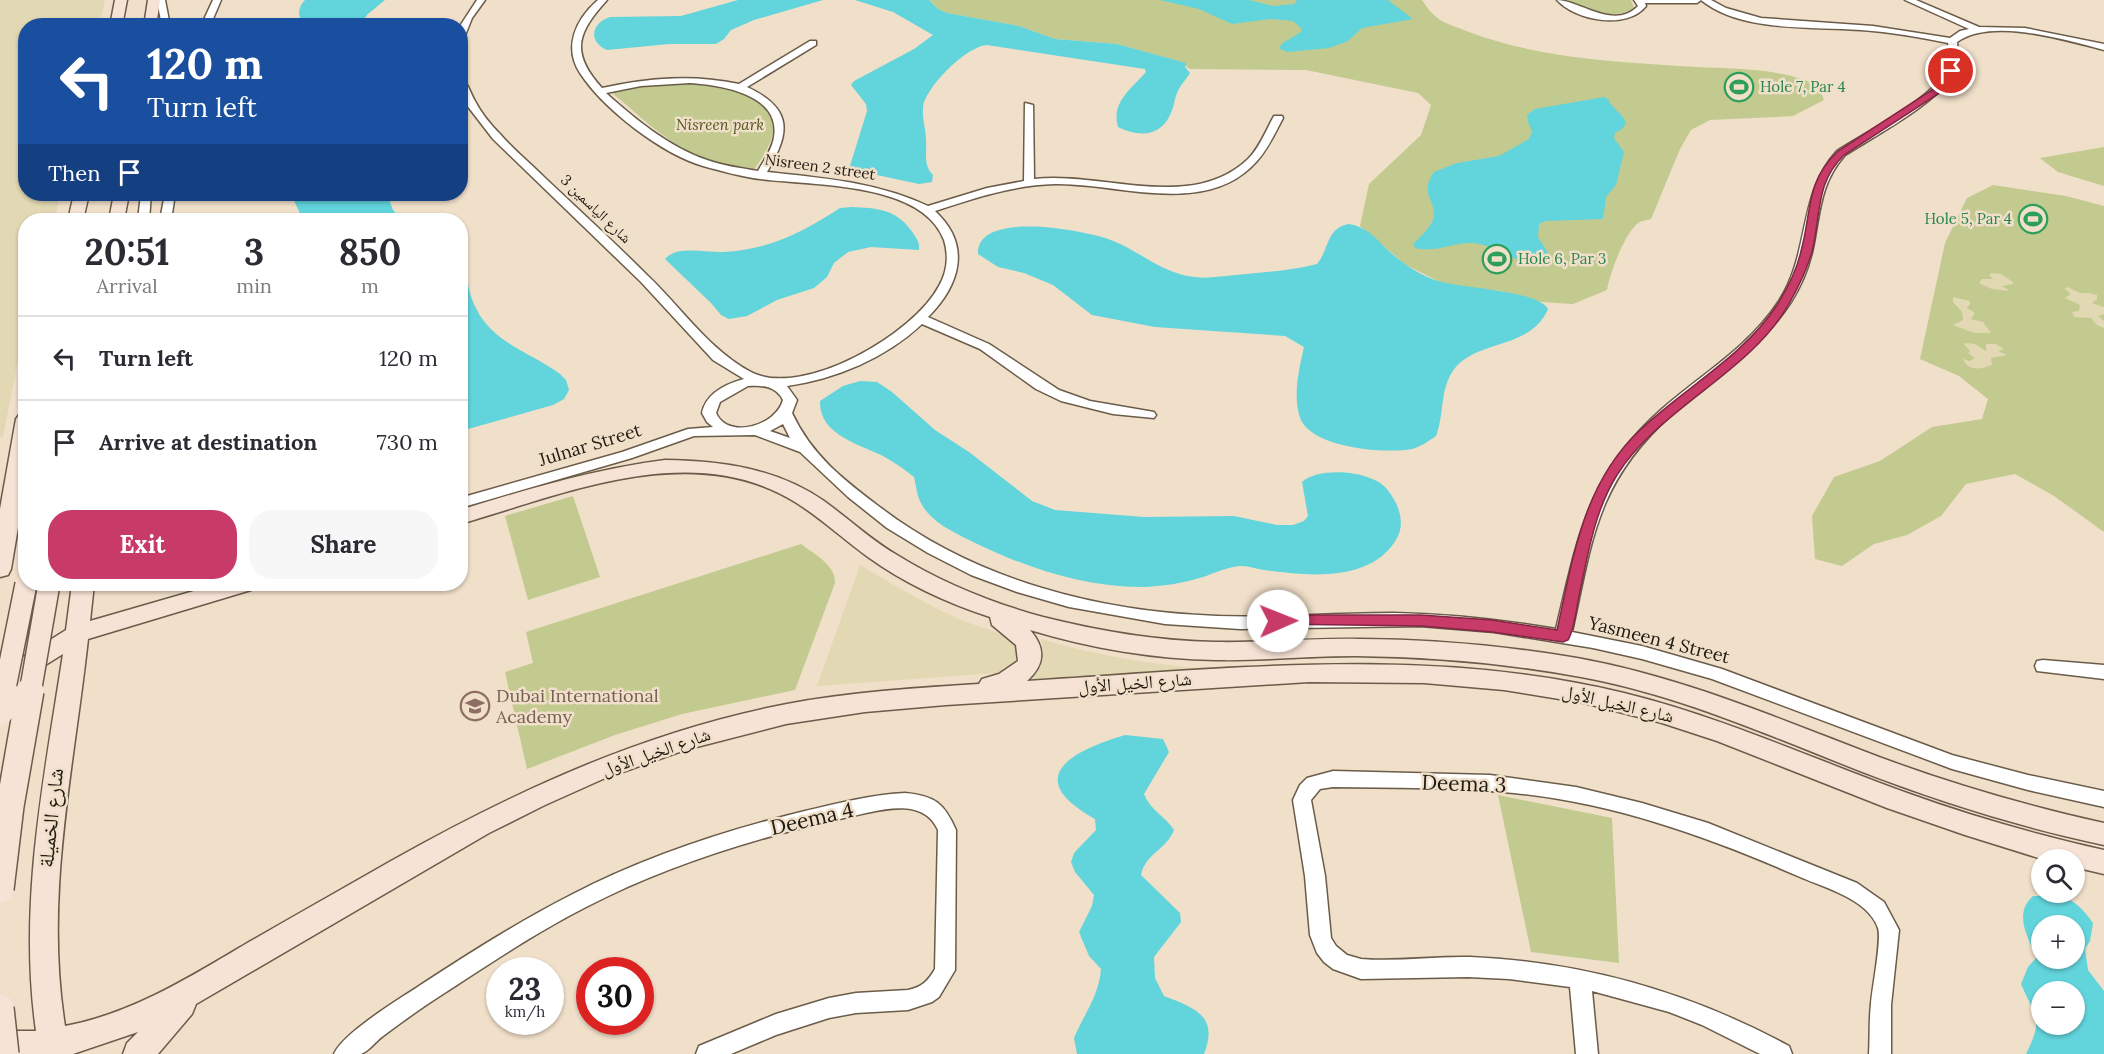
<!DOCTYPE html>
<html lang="en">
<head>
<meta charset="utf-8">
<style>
	body { margin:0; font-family:Lora,"Noto Naskh Arabic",serif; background:#f7f7f7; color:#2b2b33; height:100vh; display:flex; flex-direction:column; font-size:22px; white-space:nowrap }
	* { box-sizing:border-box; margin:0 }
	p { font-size:20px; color:#7c7c81 }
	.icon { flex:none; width:33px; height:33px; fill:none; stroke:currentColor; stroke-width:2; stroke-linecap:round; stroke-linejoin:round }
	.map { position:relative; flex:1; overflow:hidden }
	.sheet { position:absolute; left:18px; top:213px; width:450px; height:378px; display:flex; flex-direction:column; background:#fff; border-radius:24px; box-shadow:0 2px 4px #0004 }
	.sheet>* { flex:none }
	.guide { position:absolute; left:18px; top:18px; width:450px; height:183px; border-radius:24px; box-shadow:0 2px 4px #0004; background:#1a4fa0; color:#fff; overflow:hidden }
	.buttons { position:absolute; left:2031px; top:849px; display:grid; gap:12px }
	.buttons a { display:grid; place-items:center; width:54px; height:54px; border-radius:50%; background:#fff; box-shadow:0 2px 4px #0004; font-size:30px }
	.speed { position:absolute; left:486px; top:957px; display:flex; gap:12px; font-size:30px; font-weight:700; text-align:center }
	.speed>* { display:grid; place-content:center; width:78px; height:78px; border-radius:50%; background:#fff; box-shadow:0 2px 4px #0004; line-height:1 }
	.speed small { font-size:15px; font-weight:400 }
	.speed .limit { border:9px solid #d22; background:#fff; color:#111 }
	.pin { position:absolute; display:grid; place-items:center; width:51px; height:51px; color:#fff; margin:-26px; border:3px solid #fff; border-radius:50%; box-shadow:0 2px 6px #0007 }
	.me { position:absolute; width:66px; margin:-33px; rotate:89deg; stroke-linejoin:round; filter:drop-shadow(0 0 4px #0008) }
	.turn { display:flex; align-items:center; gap:21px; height:126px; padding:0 30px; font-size:27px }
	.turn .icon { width:78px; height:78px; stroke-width:2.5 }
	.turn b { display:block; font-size:42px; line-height:51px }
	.then { display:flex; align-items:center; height:57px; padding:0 30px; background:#0003; gap:12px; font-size:22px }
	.eta { display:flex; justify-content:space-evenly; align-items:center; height:102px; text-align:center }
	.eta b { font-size:36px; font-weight:700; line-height:42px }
	.action { display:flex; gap:12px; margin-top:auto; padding:12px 30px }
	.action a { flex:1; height:69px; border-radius:24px; background:#c83a67; color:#fff; font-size:24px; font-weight:700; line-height:69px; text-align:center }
	.action a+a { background:#f7f7f7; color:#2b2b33 }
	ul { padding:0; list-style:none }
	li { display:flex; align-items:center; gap:18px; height:84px; padding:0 30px; border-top:2px solid #e1e1e2 }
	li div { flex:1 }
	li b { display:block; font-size:22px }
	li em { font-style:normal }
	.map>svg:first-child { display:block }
	.green { fill:#c2ca8f }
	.sand { fill:#e2d8b3 }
	.water { fill:#62d4db; fill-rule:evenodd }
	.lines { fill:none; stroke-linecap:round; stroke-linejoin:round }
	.minor-casing { stroke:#6a5c49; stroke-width:3 }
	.secondary-casing { stroke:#6a5c49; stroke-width:3 }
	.minor { fill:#fff; fill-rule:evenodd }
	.secondary { fill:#f7e2d6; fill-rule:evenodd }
	.secondary-bridge-far1-casing { stroke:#6a5c49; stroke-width:24; stroke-linecap:butt }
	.secondary-bridge-casing { stroke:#6a5c49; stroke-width:30; stroke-linecap:butt }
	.secondary-bridge-far1 { stroke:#f7e2d6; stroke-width:21 }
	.secondary-bridge { stroke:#f7e2d6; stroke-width:27 }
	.route { fill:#c83a67; stroke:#822643; stroke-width:1.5 }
	.labels { text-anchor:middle; stroke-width:5; stroke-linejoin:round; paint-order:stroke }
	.far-leisure-label { font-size:15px; fill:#27864d; stroke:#f0dfc9; text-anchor:start }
	.far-park-label { font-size:15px; font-style:italic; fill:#52571d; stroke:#f0dfc9 }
	.far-street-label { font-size:15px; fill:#201a12; stroke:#f0dfc9 }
	.street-label { font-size:18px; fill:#201a12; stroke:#f0dfc9 }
	.education-label { font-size:18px; fill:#785e54; stroke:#f0dfc9; text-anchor:start }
	.near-street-label { font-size:21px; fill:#201a12; stroke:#f0dfc9 }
</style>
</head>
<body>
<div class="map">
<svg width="2104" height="1054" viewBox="0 0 2104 1054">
	<rect width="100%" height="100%" fill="#f0dfc9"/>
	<path class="green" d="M929,0H1422C1437,23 1444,22 1469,32C1540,59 1621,62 1696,67C1736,69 1780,68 1818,85L1824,100L1793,116L1710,120L1691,130L1680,149L1651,219C1647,220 1640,221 1637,224C1624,235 1610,273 1607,290L1573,304L1542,302L1501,291L1461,287L1440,282L1406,265L1360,226L1369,184L1421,135L1431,105L1418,93L1306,70L1190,69L1184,65L1185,63L1117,44L1055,39L1019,26L947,13L938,9Z
		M1567,0H1631L1634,8C1620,20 1579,13 1567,0Z
		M684,82C712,85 778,91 773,132C771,146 761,159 754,170C682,159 663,136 610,91L635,86Z
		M2104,147V186L2058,172L2040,158Z
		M1993,185L2066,196L2104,206V532L2054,496L2015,474L1966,484L1941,516L1907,535L1874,544L1842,566L1815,559L1812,516L1834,477L1880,461L1932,427L1982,419L1988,399L1959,376L1920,359L1945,243L1967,198Z
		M573,496L600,577L528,600L505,516Z
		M801,544C814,554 836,565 835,583L795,690L682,714L615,735L527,769L505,672L533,663L526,632Z
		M1498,795L1612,818L1619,963L1531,952Z"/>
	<path class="sand" d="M0,0H105L99,25L26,26V194H60L55,220H26L25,331L20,350L3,437H0Z
		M1992,273L2001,274L2013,282V284L2002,286L2010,291L1992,289L1979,283L1982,279H1993L1989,275Z
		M2067,287L2080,293H2089L2097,295V299L2092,303L2104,307V314L2098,316L2104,321V328L2097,325L2091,318L2074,317L2072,312L2079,311L2080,305L2065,298L2071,294L2065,289Z
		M1953,297L1970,301V304L1967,308L1975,313L1971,319L1983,322L1991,333H1974L1953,325L1963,320L1962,312L1953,302Z
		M1967,343L1975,344L1986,351V344H1996L2004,349L1998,351L2007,355L1991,358L1992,365C1982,369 1968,372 1963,359L1970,361L1975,358L1968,353L1970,351L1964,344Z
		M860,565C892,584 925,604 959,619C980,628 1001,631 1020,645L1018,661L1007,671L996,673L817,686Z
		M1041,639C1094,655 1149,664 1205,669L1027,680C1041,668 1045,657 1041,639Z"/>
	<path class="water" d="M305,0H385L368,14L359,25H303C298,16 297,8 305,0Z
		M738,0H823L754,20L731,30L724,39L716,44H669L607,50C588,42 591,23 610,17L681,16Z
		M855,0H929L938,9L947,13L1019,26L1055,39L1117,44L1186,63L1185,67L1190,73C1186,80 1180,85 1177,93C1174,100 1174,108 1170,115C1160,137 1138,137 1118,127C1111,102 1131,89 1146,72L1145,69L987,45C967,46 925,87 923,108C922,118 926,130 926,140C927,154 923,165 933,175L932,182L919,184L849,169L867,111L866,104L851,85L854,81L914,49L933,35L893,12Z
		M1160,0H1249L1273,6L1294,4L1297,0H1388L1413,19L1362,28L1348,41L1329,48L1287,52L1279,48L1283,43L1301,32V28L1293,21L1271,19L1232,24L1199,9Z
		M1604,97L1608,99C1612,109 1622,112 1626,123L1622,129L1615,133L1614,138L1624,152L1616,185L1606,197L1603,219L1546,221L1539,224L1538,237L1551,258C1529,277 1500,243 1470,243C1450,243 1437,253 1415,248L1413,244C1419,238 1428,230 1432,222C1441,204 1417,196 1434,172L1457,163L1499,156L1529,139L1532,131L1528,122L1527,115L1535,109Z
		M291,194H387L393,210L401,220H303Z
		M852,207C876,208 895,209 910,229C915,236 920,241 919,250L871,247L848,252L834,263L827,277L814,288L777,300L747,316L729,319L721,315L711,303L665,259C677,245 706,253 723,252C770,249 800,234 840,208Z
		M1349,224C1368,227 1377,240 1390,252C1405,265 1422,277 1442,282C1463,288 1539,291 1548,309C1530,352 1471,338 1451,374C1440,393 1444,416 1436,436C1429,441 1420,447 1412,449C1385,454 1314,448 1301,420C1292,398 1299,369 1304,347L1285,336L1155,327L1092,315L1053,285L1024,273L998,267L978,254C976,210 1082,230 1108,239C1138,249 1161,274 1195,277C1208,279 1223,276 1236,275C1263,272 1290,271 1317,264C1330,248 1326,228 1349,224Z
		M461,257L468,265C466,285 470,297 479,314C498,345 532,353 560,374L566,380L569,390L564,399L553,405L461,431Z
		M860,381L877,382L892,392L935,430L969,452L1032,501L1055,510L1144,517L1234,516L1277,525H1293L1304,521L1308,516L1302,482C1320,466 1371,471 1386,488C1398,502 1406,522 1397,538C1372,583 1307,576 1264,570C1257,569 1249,566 1242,566C1229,566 1215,573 1203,577C1184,583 1164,586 1145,587C1083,588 1021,566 967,539C951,531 929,520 921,503C917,496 916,485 914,477C904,469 894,462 883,456C859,444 819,435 820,401L843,386Z
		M1125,735L1163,739L1169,752L1144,794C1150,810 1165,816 1174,830C1167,849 1145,854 1141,875L1180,913L1181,922L1154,957L1155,978L1164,996C1195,1008 1219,1016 1204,1054H1077L1074,1038C1084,1014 1099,996 1101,969L1089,956L1079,932L1092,906L1094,895L1075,872L1071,862L1074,853L1096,830L1095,819C1021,778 1071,751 1125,735Z
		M2033,896C2065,896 2074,896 2093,923L2090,941L2085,949L2088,970L2104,991V1054H2026C2044,1017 2036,1019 2021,984L2028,967L2036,958C2028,936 2013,914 2033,896ZM2042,926H2074V958H2042ZM2042,992H2074V1024H2042Z"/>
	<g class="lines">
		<g class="minor-casing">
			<path id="minor" d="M157,0H165L170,26H162Z
				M213,0H221L210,26H201Z
				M477,0H485L472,18L464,38L460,41V26Z
				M598,0H607C578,32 569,52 602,88C648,78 692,74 739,84L810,41H816V45L747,87C794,109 790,133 767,172C823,178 877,182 928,206L987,188L1024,181L1025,103L1033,105L1034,179C1103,171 1191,213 1248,159C1260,147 1266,130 1274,116H1282L1283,118C1275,133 1268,149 1257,161C1207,218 1119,183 1055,184C1014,185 974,198 935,211C972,245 960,285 928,317L989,344L1059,390L1090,401L1154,412L1156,415L1154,418L1113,414L1061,401L1036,389L980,349L922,324C886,358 836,379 787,386L797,400L792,413C812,456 844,480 881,508C976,580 1098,612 1217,616C1276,618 1335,613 1394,613C1448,614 1503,620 1556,629C1578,537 1587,475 1662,409C1702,374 1749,347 1779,301C1811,251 1797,195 1837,151C1865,133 1933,98 1946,71C1951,62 1949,52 1948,43C1919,37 1890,32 1861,30C1812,26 1742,33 1701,0L1697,3H1645L1646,6C1627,30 1576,21 1557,0C1579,0 1614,31 1638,6L1634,0H1711L1726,8L1761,18L1873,26L1950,38L1960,31L1969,29L1905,0H1916L1979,27L2025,28L2104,44V50C2065,40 1992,17 1957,42C1958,51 1960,61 1956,70C1943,100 1873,137 1845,155C1820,183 1820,213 1813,248C1809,267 1801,286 1791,302C1760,350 1714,378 1672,414C1597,481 1592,539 1572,632L1642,646L1722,669L1952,755L2028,775L2104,791V807L2028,790L1952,769L1712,679L1642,659L1593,648L1494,632L1420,626L1240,629L1165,624L1069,607L1017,592L971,575L928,553L887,528L848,497L800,452L755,435L694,436L632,458L460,508V498L622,452L688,429L713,427L707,422L702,413C706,393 726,384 744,379L713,360L641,282L493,139L466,104L460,91V76C468,82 470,93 475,101C481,113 491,125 500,134C513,149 529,162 543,176C578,209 613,241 647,275C681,307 709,350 751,372C803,399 914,334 939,286C947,272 949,256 944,240C922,181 811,186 760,179C743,177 721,171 703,166C662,154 603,109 580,73C563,47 576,19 598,0ZM690,83C720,85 781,94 774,137C772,150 764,160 758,171C741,168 723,166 707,160C669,147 635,119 606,93L641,86ZM748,386C762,385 776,386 783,400C776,426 728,440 716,413L720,402ZM783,424L790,438L770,431Z
				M141,194H151L149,220H138Z
				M165,194H175L171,220H160Z
				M2043,660L2104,665V679L2037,671L2035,666L2037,661Z
				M1333,771L1490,775L1576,787L1642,803L1708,823L1857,883L1884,902L1899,930L1891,1005V1054H1869C1870,1037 1869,1021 1871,1004C1872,988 1882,940 1878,928C1868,899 1825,888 1800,877C1709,837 1614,803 1514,793C1454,787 1393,788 1333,787L1320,789L1311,800L1325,876L1331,938L1336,946L1347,955L1361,959C1397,962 1434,956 1470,957C1584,962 1689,992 1789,1046L1792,1054H1760L1702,1025L1669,1012L1592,991L1598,1054H1576L1570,987L1509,979L1468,977L1361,979L1333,969L1324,962L1317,953L1310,935L1305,876L1293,800L1300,785L1307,778Z
				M905,793C935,796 944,803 956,830L955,970L939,997L932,1002L908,1010L856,1013L829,1018L776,1035L731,1054H696L699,1046L776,1014L829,998L856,993L908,990C922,987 928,981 935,969L938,830C922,794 874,812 844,818C755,838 667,865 586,907C537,932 492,962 446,992C424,1006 403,1021 383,1036C376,1041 369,1051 361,1054C355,1054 342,1054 334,1054C343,1033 398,1000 419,986C468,954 518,922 571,895C640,859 717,833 793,814C830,805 867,795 905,793Z"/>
		</g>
		<g class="secondary-casing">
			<path id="secondary" d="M115,0H127L122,26H110Z
				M148,0H160L156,26H144Z
				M74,194H89L83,220H68Z
				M114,194H129L124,220H109Z
				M26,413V480L11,569L8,575L0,577V509L16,419L19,415Z
				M665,460C722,461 776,468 824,501C849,519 871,540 897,555C942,583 992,603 1043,617C1099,631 1157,641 1215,642C1263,643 1311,638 1359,639C1432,639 1505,646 1577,658C1683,677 1779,719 1879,757C1952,784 2027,806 2104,823V845C2020,827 1940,802 1860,771C1768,735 1679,695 1581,677C1506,663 1431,657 1355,656C1308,656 1262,661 1216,660C1153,659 1090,648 1030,630C1046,648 1045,665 1027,681C1227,669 1427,645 1624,693C1722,717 1813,759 1907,793C1971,816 2037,835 2104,850V874L2074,867V860H2045L1965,835L1887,808L1717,741L1662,723L1584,703L1504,690L1424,683L1309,682L946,705L865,712L786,724L685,750L603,779L545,805L489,833L196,1004L192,1014L158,1054H123L127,1043L138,1032L73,1054H0V1031H36C18,904 44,779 63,654L39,669L8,696L0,698V675L23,657L66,630L72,584H94L90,621L218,584H254L251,590L88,639C74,768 44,896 65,1026C131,1014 192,976 249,942C296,915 344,888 391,861C516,791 645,731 787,704C850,692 915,688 979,684L982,679L999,674L1018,661L1016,645L992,625L990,617C947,603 904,583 868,557C843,539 821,518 795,502C692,438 565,494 460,524V510C528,489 595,469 665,460Z"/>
		</g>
		<use href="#minor" class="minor"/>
		<use href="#secondary" class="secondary"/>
		<g class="secondary-bridge-far1-casing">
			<path id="secondary-bridge-far1" d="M4,693L26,584
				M30,693L49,584"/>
		</g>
		<g class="secondary-bridge-casing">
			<path id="secondary-bridge" d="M0,711L4,691
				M0,889L10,806L30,691
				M0,1008L5,1054"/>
		</g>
		<use href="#secondary-bridge-far1" class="secondary-bridge-far1"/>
		<use href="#secondary-bridge" class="secondary-bridge"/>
	</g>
	<path class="route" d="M1948,69L1955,71L1938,94L1844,155C1815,183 1821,216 1812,252C1807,269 1799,286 1790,302C1752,372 1660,407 1617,475C1594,512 1588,555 1579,596C1576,610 1575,628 1568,640L1563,642L1492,632L1421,626L1273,624L1271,621L1273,617L1278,615H1421L1492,620L1557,630C1573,558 1583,484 1639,431C1684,388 1742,358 1777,305C1787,289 1797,270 1801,251C1812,212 1805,182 1838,151L1932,90Z"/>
	<defs>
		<g id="stadium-ring" transform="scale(1.5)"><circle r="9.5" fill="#f0dfc9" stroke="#2e9e5b" stroke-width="1.5"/><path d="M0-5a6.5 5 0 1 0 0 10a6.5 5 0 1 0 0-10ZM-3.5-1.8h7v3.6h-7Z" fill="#2e9e5b"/></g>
		<g id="school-ring" transform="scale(1.5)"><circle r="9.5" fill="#f0dfc9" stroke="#8d6e63" stroke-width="1.5"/><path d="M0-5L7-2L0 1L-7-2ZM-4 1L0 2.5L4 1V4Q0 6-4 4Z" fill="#8d6e63"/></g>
	</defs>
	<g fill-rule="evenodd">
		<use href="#stadium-ring" x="1739" y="87"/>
		<use href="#stadium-ring" x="2033" y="219"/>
		<use href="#stadium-ring" x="1497" y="259"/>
		<use href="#school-ring" x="475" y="706"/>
	</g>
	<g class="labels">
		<g class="far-leisure-label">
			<text x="1760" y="92">Hole 7, Par 4</text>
			<text x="2012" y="224" text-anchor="end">Hole 5, Par 4</text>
			<text x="1518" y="264">Hole 6, Par 3</text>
		</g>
		<g class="far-park-label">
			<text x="720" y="130">Nisreen park</text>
		</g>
		<g class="far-street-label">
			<text transform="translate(820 167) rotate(8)" y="5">Nisreen 2 street</text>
			<text transform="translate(596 209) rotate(44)" y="5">شارع الياسمين 3</text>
		</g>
		<g class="street-label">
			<text transform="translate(590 445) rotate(-17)" y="6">Julnar Street</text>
			<text transform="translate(1659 640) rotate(14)" y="6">Yasmeen 4 Street</text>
			<text transform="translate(1135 683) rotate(-4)" y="6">شارع الخيل الأول</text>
			<text transform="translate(1618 704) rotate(13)" y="6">شارع الخيل الأول</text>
			<text transform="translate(656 752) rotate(-19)" y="6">شارع الخيل الأول</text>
		</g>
		<g class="education-label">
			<text x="496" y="702">Dubai International<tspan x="496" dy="21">Academy</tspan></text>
		</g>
		<g class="near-street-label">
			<text transform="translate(1464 784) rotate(2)" y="7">Deema 3</text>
			<text transform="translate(51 818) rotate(-84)" y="7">شارع الخميلة</text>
			<text transform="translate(812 819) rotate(-13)" y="7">Deema 4</text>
		</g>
	</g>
</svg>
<div class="buttons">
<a><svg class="icon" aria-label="search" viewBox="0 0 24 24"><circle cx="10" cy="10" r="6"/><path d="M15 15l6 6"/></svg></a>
<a>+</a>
<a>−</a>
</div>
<div class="speed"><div>23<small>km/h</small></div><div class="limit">30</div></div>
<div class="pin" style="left:1951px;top:71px;background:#d93025"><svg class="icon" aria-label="arrive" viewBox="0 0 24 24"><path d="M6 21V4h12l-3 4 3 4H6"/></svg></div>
<svg class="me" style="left:1278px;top:621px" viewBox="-20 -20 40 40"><circle r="19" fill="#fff"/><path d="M0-13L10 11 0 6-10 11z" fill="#c83a67"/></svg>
<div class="guide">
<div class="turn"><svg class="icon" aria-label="left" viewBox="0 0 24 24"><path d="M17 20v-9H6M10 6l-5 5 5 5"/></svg><div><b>120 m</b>Turn left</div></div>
<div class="then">Then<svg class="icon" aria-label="arrive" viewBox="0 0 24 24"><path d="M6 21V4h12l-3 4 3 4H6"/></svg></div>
</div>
<section class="sheet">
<div class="eta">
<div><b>20:51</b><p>Arrival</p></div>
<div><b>3</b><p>min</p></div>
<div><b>850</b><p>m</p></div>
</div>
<ul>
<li><svg class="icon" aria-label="left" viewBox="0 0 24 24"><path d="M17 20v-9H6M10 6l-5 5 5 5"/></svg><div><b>Turn left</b></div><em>120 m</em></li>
<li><svg class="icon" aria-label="arrive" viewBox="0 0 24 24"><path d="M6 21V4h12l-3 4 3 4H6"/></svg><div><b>Arrive at destination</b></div><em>730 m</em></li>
</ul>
<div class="action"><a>Exit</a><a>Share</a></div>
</section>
</div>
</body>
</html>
